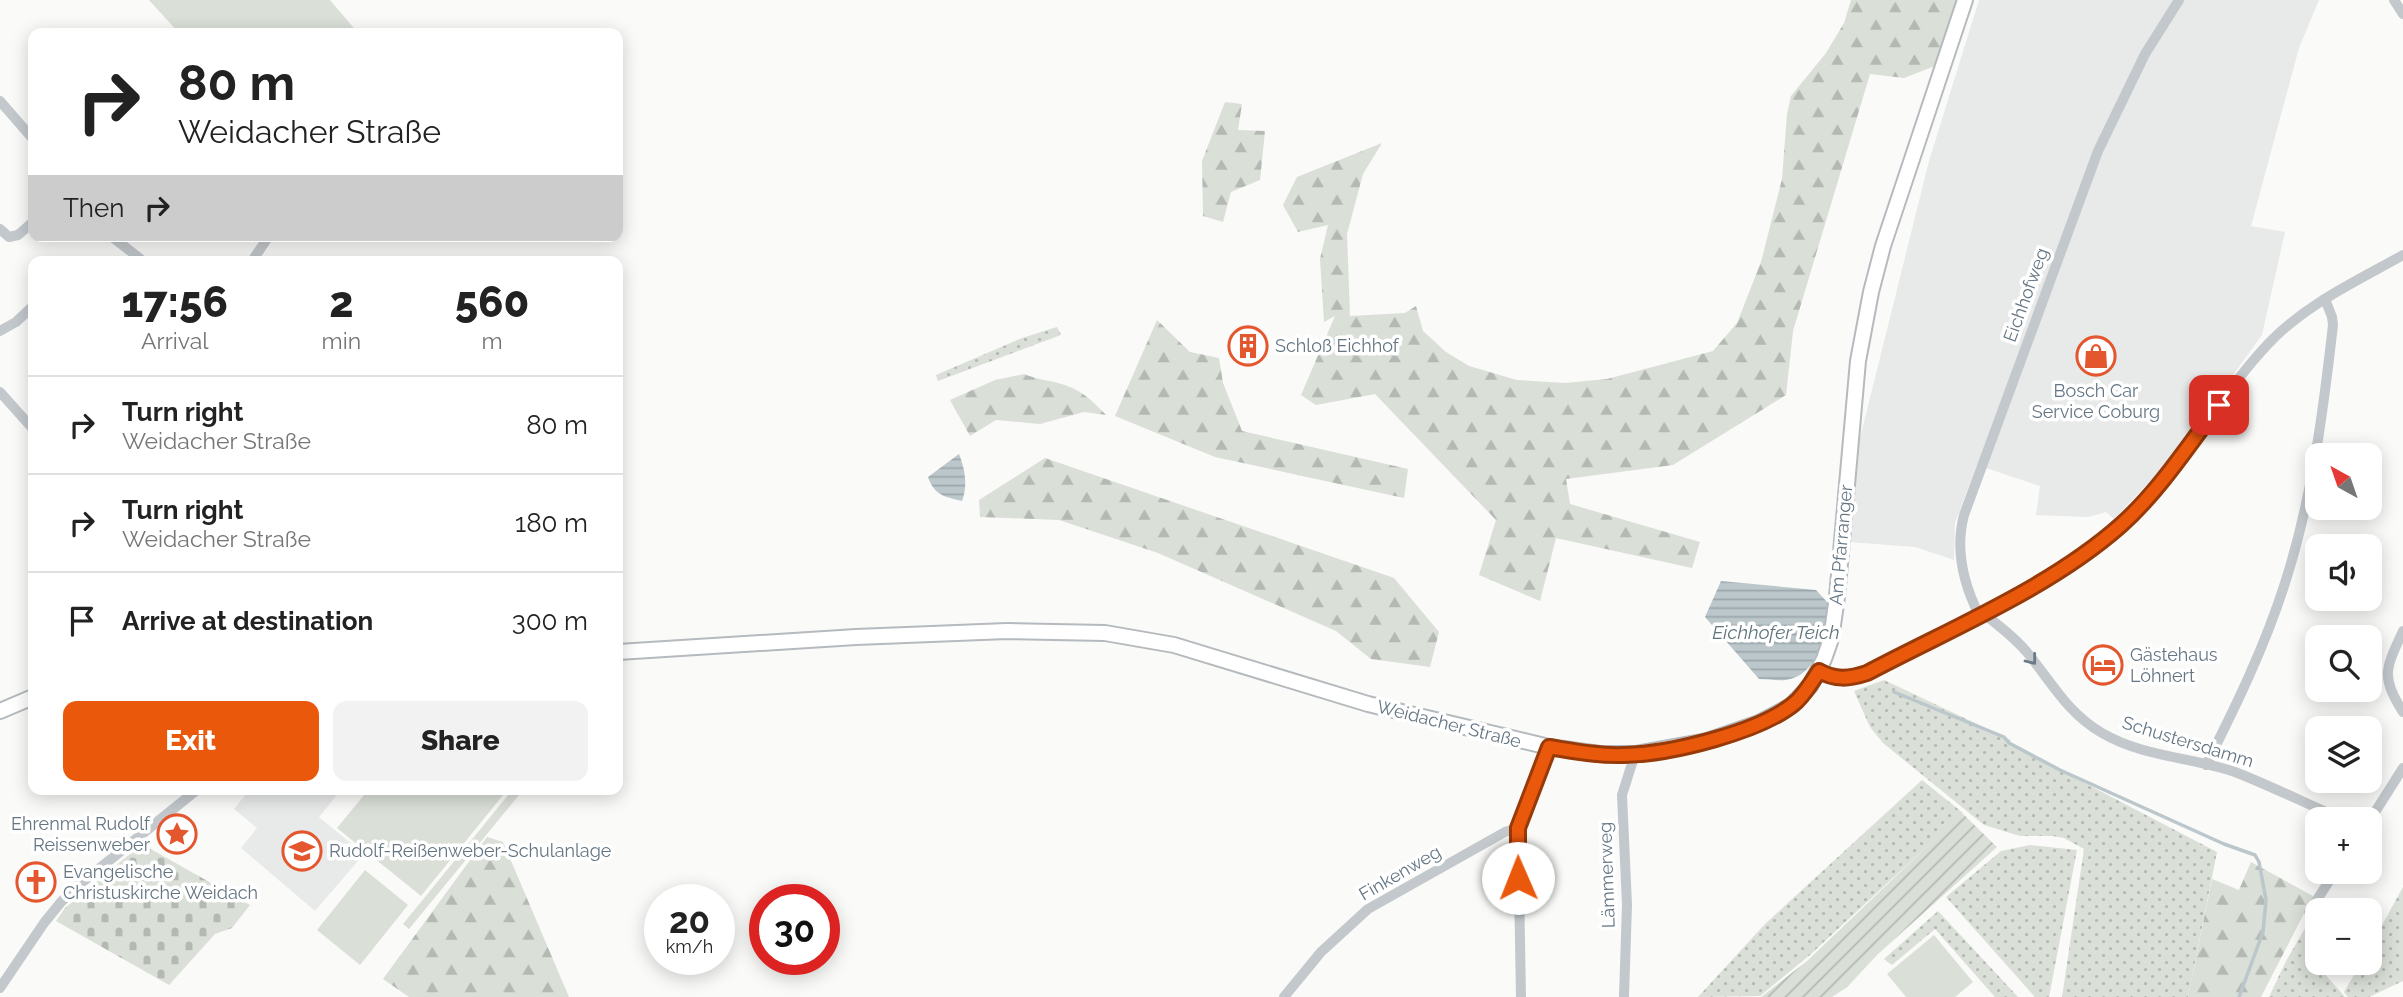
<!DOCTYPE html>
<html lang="en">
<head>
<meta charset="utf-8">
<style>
	body { margin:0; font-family:Raleway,sans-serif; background:#f2f2f2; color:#222; height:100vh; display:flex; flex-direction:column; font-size:26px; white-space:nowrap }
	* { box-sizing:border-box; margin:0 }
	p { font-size:23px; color:#767676 }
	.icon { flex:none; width:38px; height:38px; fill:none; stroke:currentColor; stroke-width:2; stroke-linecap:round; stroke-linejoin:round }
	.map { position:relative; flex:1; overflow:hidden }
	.drawer { position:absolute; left:28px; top:256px; width:595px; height:539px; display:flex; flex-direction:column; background:#fff; border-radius:14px; box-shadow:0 4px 18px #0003 }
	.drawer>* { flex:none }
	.top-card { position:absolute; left:28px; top:28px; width:595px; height:214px; border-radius:14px; box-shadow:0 4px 18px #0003; background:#fff; color:#222; overflow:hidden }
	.needle { width:46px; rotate:320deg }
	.buttons { position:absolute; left:2305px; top:443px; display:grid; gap:14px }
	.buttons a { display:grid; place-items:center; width:77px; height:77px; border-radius:14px; background:#fff; box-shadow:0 4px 18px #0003; font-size:35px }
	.speed { position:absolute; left:644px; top:884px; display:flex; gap:14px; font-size:35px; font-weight:700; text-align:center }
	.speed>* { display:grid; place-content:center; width:91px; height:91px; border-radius:50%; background:#fff; box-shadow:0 4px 18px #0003; line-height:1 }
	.speed small { font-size:18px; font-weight:400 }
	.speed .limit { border:10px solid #d22; background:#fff; color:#111 }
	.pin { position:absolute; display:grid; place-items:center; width:60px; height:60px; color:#fff; margin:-30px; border-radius:14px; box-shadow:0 4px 10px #0006 }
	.me { position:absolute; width:77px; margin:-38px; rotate:359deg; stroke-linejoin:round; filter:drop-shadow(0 0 5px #0008) }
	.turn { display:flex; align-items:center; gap:24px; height:147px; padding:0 35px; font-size:32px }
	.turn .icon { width:91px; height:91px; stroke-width:2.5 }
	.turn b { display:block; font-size:49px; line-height:60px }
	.then { display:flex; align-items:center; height:66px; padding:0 35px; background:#0003; gap:14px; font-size:26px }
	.eta { display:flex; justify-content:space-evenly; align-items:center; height:119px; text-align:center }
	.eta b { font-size:42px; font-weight:800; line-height:49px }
	.cta { display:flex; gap:14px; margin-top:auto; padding:14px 35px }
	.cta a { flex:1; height:80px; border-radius:14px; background:#ea580c; color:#fff; font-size:28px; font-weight:800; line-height:80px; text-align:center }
	.cta a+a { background:#f2f2f2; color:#222 }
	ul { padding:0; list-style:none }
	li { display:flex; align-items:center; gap:21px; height:98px; padding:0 35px; border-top:2px solid #e0e0e0 }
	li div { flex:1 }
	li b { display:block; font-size:26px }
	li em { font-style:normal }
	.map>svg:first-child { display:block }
	.built { fill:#e8e9e9 }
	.grass { fill:url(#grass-dots) }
	.forest { fill:url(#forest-firs) }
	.cemetery { fill:url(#cemetery-stones) }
	.garden { fill:url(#garden-furrows) }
	.pitch { fill:#dadfd7 }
	.water { fill:url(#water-rules) }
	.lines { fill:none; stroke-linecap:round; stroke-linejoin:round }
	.stream { stroke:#bbc7cb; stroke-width:3.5 }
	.major-casing { stroke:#b5babe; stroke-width:18 }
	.minor { stroke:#c3c8cc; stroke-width:10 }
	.major { stroke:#fff; stroke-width:14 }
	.oneway { stroke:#6a7a87 }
	.route-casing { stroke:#983908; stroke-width:18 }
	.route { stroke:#ea580c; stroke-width:12 }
	.labels { text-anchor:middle; stroke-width:7; stroke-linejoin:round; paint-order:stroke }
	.street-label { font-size:18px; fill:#657683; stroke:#fff }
	.poi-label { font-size:18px; fill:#657683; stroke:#fff; text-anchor:start }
	.water-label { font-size:19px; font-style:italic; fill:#60757c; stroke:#fff }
</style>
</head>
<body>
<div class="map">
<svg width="2403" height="997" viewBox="0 0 2403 997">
	<defs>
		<pattern id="grass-dots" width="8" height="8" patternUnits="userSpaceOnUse" patternTransform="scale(1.75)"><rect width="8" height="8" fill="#dadfd7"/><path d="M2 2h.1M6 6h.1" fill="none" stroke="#b4b9b4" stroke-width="1.8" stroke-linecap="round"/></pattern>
		<pattern id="forest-firs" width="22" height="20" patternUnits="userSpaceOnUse" patternTransform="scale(1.75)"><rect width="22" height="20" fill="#dadfd7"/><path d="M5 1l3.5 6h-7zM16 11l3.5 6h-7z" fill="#b4b9b4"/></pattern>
		<pattern id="cemetery-stones" width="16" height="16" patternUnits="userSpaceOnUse" patternTransform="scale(1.75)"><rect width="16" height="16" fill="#dadfd7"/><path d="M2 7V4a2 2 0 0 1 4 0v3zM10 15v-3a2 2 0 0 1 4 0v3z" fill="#b4b9b4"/></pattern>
		<pattern id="garden-furrows" width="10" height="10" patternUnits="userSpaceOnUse" patternTransform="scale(1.75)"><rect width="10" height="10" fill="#dadfd7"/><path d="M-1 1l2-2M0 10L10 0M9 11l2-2" fill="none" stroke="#b4b9b4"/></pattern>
		<pattern id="water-rules" width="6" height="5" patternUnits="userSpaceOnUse" patternTransform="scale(1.75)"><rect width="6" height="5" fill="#bbc7cb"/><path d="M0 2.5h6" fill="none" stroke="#9ca6aa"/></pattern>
	</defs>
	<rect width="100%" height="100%" fill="#fafaf8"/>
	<path class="built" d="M1979,0H2319L2299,48L2251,226L2285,232L2262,335L2176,454L2114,519L2106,512L2088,517L2036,515L2040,486L1977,465L1955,523L1954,560L1915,547L1849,542L1857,450L1929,161Z
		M250,789H342L319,817L364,854L315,911L241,848L257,828L234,809Z"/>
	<path class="grass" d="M1057,327L1061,335L938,381L936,375L1022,338Z
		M1884,680L2011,740L2010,744L2217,852L2188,997H2062L2084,849L2064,838L2053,836H2020L1984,825L1883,743L1870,727L1854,691Z
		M1922,780L1963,813L1811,954L1760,996L1698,997L1765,924Z
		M2030,845L2077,850L2049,997H2035L1946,897L2001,851Z
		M2403,887V981L2369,997H2348L2344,992L2361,963L2370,962V947Z
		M2321,901L2322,902L2320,910H2317V921L2308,955L2345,997H2269L2286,961Z
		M1938,911L2018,997H1995L1935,929L1892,965L1884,959Z"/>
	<path class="forest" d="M1851,0H1958L1935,66L1904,78L1870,74L1793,331L1786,395L1673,465L1566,479L1570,504L1700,542L1692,568L1556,538L1540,601L1479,575L1496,520L1375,394L1316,405L1301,395L1335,316L1324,322L1320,259L1328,225L1298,232L1283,205L1297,177L1382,143L1363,174L1347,234L1350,316L1405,313L1416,306L1423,331L1446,352L1469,366L1517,380L1565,383L1607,379L1713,351L1737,323L1761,262L1782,179L1787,114L1791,96L1826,53L1844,23Z
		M1225,102L1242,104L1238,130L1265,131L1260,180L1231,192L1223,222L1203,216L1202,161Z
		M1157,320L1190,352L1219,358L1223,383L1242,431L1408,469L1404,498L1215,457L1115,416Z
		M1024,374C1036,379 1046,380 1058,383C1079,388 1092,400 1106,415L1084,412L1040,424L996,420L970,436L950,400L995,380Z
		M1045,458L1394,578L1439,632L1430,667L1371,659L1336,631L1158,553L1059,520L980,517L979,500Z
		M487,837L503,842L569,997H409L383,979Z
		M2251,862L2313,896L2261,997H2188L2212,879L2239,890Z"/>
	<path class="cemetery" d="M142,844L250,905L232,928L215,934L169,985L56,921L65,908Z"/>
	<path class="garden" d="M1962,813L1997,847L1878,954L1847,987L1832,997H1761L1807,961Z"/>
	<path class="pitch" d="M149,0H330L358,33H179Z
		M369,789H508L421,896L337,828Z
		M513,789H524L409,929L403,924Z
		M365,870L408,905L360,965L317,930Z
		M1934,935L1973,982L1955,997H1906L1887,974Z"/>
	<path class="water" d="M959,454C965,469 968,485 962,501C945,497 934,495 928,477Z
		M1721,581L1816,590L1829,604C1825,631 1820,675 1786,680C1778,681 1768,679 1759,679L1705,617Z"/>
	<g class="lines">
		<path class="stream" d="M1894,692L2004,737L2009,743L2060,770L2224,844L2255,855L2259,862L2266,900L2263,932L2239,997"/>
		<g class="major-casing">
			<path id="major" d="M618,652L856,637L1007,631L1105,633L1174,645L1368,704L1549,747L1600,754H1635L1707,741L1759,723L1791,706L1810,686L1824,659L1831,639L1837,597L1858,361L1871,292L1883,246L1965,0
				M0,711L33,697"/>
		</g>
		<path class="minor" d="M2394,0L2403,14
			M0,101L33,139
			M0,229L9,237L18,235L33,222
			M111,236L143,261
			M252,261L269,236
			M0,331L16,322L33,306
			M0,392L33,429
			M1983,613C1999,626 2017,639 2030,656C2053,685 2069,714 2102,733C2143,757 2191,757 2235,772C2271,786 2307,804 2342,819
			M1979,615C1963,583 1955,549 1964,515L2098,151L2145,54L2179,0
			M2403,631C2386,668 2380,676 2403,712
			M1819,671C1835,680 1849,679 1867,673L2055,573C2094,549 2127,522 2157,487C2197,441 2227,387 2269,343C2306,304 2357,281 2403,255
			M2206,765C2236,706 2265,646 2285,583C2312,499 2323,413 2333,325L2332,317L2325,299
			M2370,820L2403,768
			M2309,912L2335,872
			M0,988L44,923L61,902L80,884L198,789
			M1284,997L1321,952L1368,909L1505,832L1518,828
			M1521,997L1518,828L1549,747
			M1624,997L1627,905L1622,795L1635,754"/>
		<use href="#major" class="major"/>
	</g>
	<defs><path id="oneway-chevron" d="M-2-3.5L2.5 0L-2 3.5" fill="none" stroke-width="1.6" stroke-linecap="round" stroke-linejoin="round" transform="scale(1.75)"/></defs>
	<use class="oneway" href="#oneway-chevron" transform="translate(2032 660) rotate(52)"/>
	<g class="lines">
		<g class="route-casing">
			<path id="route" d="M1518,878V828L1549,747C1574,751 1599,756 1624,755C1669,754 1763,732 1797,701C1806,692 1812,682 1819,671C1835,680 1849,679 1867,673C1950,629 2050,588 2121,525C2159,491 2188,446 2219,405"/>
		</g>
		<use href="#route" class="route"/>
	</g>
	<defs>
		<g id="building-ring" transform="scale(2.0125)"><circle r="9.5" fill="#fff" stroke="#e4572e" stroke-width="1.5"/><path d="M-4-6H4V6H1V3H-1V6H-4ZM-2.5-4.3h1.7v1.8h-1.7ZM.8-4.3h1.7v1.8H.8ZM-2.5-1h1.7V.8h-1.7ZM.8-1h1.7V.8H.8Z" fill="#e4572e"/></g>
		<g id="shop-ring" transform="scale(2.0125)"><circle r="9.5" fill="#fff" stroke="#e4572e" stroke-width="1.5"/><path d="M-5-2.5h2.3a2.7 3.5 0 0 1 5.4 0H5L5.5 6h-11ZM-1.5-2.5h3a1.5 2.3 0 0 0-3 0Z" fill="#e4572e"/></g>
		<g id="hotel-ring" transform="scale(2.0125)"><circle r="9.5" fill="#fff" stroke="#e4572e" stroke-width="1.5"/><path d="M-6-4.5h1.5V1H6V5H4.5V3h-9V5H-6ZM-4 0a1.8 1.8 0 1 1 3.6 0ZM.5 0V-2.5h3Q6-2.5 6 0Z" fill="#e4572e"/></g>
		<g id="sight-ring" transform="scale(2.0125)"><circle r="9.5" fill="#fff" stroke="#e4572e" stroke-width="1.5"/><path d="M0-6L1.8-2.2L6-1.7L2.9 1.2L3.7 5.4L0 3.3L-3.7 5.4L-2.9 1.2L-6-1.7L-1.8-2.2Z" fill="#e4572e"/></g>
		<g id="school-ring" transform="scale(2.0125)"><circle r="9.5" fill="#fff" stroke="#e4572e" stroke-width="1.5"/><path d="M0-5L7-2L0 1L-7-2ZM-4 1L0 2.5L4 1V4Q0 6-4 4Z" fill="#e4572e"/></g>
		<g id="church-ring" transform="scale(2.0125)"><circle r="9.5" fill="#fff" stroke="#e4572e" stroke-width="1.5"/><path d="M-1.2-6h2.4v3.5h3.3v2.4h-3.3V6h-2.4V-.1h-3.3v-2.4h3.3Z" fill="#e4572e"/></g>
	</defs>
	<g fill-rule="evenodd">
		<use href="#building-ring" x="1248" y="346"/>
		<use href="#shop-ring" x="2096" y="356"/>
		<use href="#hotel-ring" x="2103" y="665"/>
		<use href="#sight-ring" x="177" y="834"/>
		<use href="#school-ring" x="302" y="851"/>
		<use href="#church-ring" x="36" y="882"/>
	</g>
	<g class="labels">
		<g class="street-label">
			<text transform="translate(2026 295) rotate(-70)" y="6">Eichhofweg</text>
			<text transform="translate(1841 545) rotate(-85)" y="6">Am Pfarranger</text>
			<text transform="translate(1449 724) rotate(14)" y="6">Weidacher Straße</text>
			<text transform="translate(2188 742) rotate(17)" y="6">Schustersdamm</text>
			<text transform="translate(1400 873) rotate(-30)" y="6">Finkenweg</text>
			<text transform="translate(1607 875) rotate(-92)" y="6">Lämmerweg</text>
		</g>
		<g class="poi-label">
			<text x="1275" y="352">Schloß Eichhof</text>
			<text x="2096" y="397" text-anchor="middle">Bosch Car<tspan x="2096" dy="21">Service Coburg</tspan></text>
			<text x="2130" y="661">Gästehaus<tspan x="2130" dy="21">Löhnert</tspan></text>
			<text x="150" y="830" text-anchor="end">Ehrenmal Rudolf<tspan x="150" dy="21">Reissenweber</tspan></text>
			<text x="329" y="857">Rudolf-Reißenweber-Schulanlage</text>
			<text x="63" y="878">Evangelische<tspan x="63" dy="21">Christuskirche Weidach</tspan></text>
		</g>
		<g class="water-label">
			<text x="1776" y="639">Eichhofer Teich</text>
		</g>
	</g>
</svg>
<div class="buttons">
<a><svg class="needle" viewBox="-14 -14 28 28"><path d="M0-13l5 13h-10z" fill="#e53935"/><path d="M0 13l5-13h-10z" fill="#767676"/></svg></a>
<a><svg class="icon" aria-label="sound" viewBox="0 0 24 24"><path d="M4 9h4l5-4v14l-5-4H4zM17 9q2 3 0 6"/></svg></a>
<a><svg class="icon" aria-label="search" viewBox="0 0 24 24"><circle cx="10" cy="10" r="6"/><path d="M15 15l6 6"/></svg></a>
<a><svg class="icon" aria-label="layers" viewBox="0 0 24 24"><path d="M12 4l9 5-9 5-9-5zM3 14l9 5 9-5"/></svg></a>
<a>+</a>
<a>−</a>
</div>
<div class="speed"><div>20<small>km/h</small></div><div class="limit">30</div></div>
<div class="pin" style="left:2219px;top:405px;background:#d93025"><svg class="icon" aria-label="arrive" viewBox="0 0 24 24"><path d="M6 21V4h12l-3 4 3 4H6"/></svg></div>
<svg class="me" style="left:1518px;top:878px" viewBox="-20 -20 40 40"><circle r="19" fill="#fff"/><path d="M0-13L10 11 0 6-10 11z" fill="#ea580c"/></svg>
<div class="top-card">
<div class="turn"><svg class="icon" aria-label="right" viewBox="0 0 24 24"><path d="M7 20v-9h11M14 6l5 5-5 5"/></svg><div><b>80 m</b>Weidacher Straße</div></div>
<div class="then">Then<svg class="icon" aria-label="right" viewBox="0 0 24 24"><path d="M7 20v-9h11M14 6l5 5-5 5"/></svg></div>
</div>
<section class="drawer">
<div class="eta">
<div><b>17:56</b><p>Arrival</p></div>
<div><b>2</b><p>min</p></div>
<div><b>560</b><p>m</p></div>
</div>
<ul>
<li><svg class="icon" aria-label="right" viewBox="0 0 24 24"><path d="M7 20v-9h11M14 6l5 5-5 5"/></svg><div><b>Turn right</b><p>Weidacher Straße</p></div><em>80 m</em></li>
<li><svg class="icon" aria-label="right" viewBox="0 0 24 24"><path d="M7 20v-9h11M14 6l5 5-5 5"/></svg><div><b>Turn right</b><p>Weidacher Straße</p></div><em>180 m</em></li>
<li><svg class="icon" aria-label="arrive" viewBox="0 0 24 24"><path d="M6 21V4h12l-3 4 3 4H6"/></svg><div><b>Arrive at destination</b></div><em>300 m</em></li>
</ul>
<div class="cta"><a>Exit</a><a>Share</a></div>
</section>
</div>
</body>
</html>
